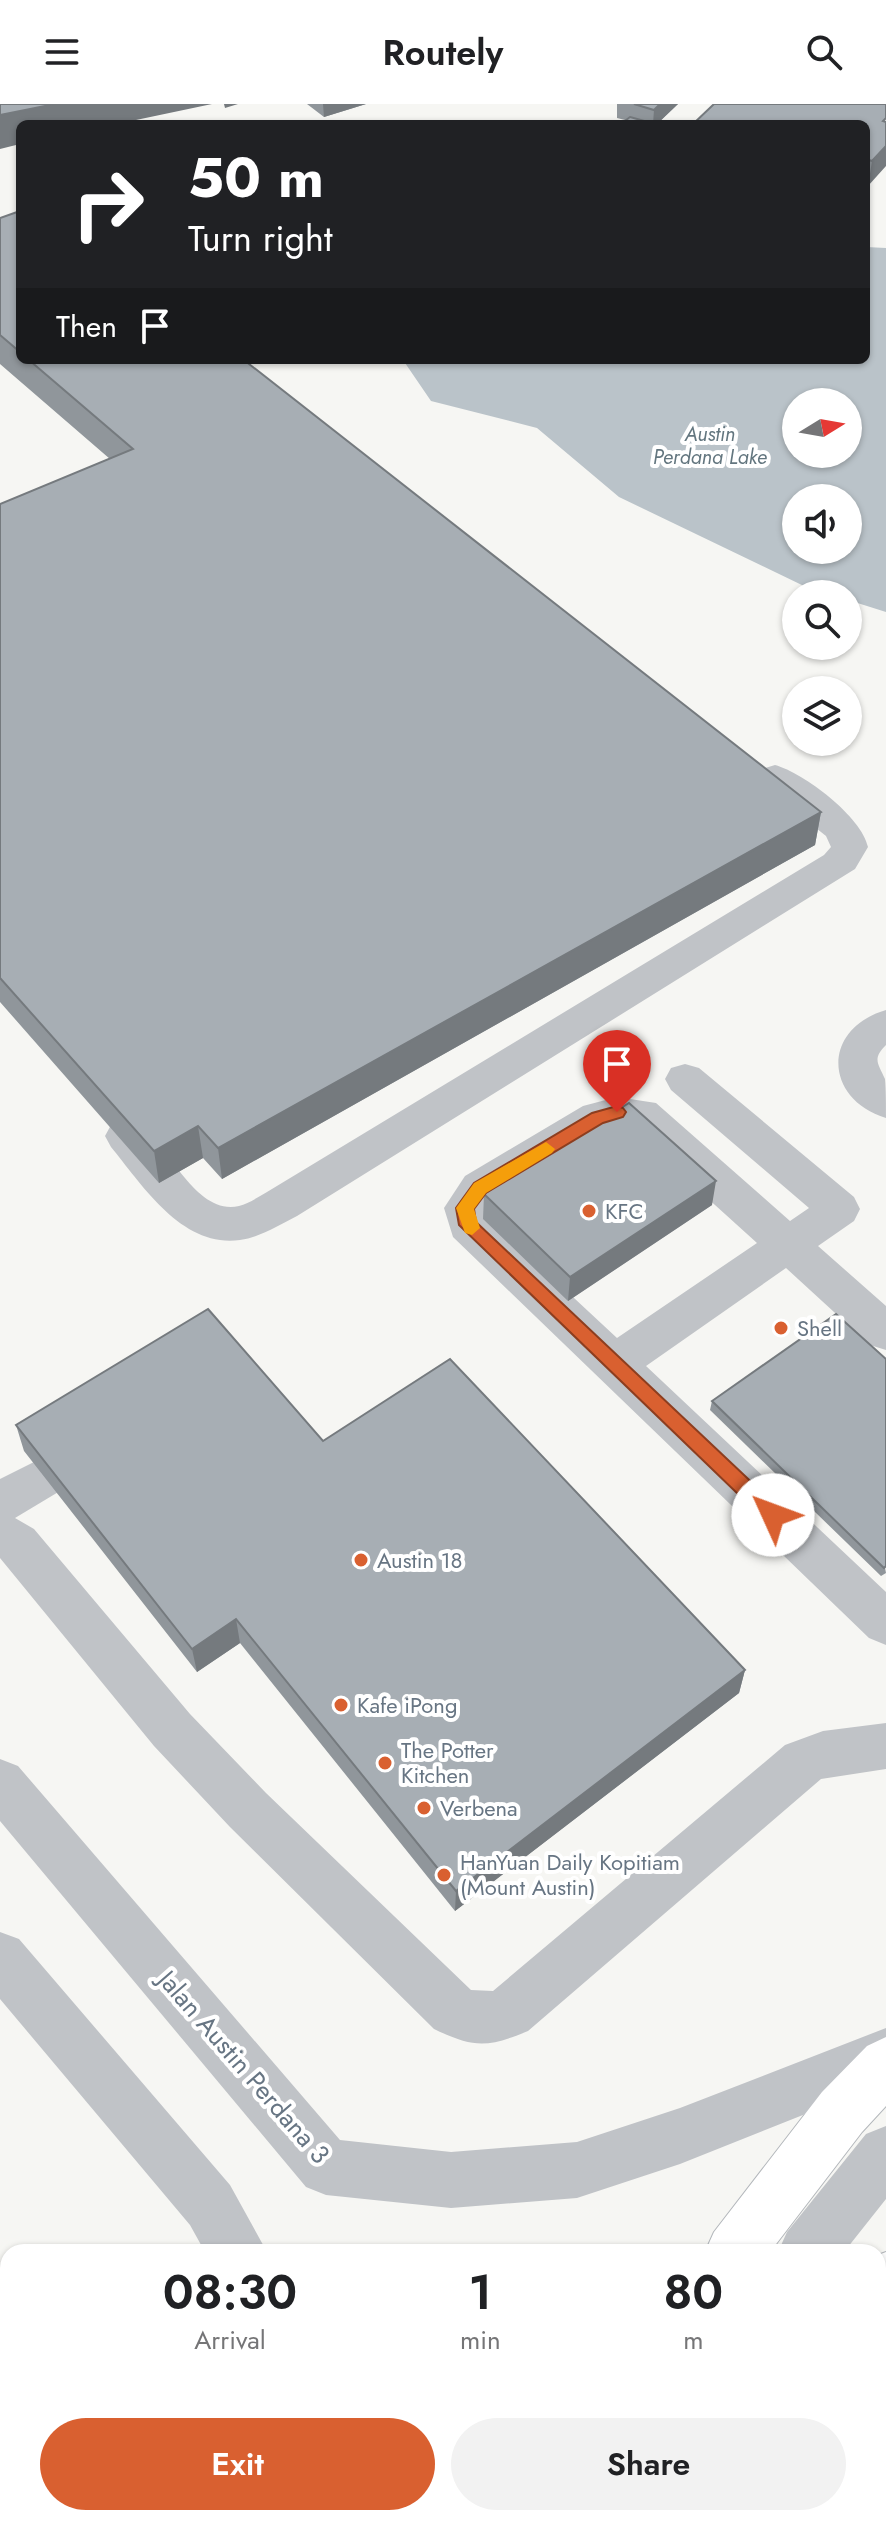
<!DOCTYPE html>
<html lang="en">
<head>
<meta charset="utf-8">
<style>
	body { margin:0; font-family:Jost,sans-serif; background:#f2f2f2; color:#202124; height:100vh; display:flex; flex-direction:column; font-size:30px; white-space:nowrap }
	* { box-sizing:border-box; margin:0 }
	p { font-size:26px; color:#757577 }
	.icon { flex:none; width:44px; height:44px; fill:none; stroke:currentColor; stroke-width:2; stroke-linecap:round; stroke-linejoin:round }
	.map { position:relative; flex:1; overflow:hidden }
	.details { position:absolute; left:0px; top:2140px; width:886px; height:282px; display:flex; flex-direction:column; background:#fff; border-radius:24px 24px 0 0; box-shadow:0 2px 6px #0004 }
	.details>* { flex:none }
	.banner { position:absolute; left:16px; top:16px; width:854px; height:244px; border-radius:12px; box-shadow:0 2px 6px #0004; background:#202124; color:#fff; overflow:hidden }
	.needle { width:52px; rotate:79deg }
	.buttons { position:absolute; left:782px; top:284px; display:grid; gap:16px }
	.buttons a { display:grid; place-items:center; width:80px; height:80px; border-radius:50%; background:#fff; box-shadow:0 2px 6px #0004; font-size:40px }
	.pin { position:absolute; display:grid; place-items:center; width:68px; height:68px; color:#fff; margin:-82px -34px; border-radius:50% 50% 50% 0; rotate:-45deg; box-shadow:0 0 8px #0007 }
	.pin .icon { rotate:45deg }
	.me { position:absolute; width:88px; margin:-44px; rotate:313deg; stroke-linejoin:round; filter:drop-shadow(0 0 6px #0008) }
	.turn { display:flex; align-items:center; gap:28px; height:168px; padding:0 40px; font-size:36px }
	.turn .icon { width:104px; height:104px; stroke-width:2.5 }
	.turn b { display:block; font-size:56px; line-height:68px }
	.then { display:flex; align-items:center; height:76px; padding:0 40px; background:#0003; gap:16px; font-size:30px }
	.eta { display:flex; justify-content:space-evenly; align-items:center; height:136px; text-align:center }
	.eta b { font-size:48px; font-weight:600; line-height:56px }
	.cta { display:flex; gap:16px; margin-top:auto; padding:16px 40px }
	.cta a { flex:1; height:92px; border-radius:48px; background:#d96030; color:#fff; font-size:32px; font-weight:600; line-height:92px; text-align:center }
	.cta a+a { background:#f2f2f2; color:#202124 }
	header { display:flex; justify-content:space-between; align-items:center; height:104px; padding:0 40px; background:#fff; font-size:36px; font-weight:600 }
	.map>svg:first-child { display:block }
	.water { fill:#bac3c9; fill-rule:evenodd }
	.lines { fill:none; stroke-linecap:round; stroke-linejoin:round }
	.major-casing { stroke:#b3b7bb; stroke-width:2 }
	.minor { fill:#c0c3c7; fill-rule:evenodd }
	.major { fill:#fff; fill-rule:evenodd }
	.wall { fill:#90969b }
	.shaded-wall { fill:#757a7e }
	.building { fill:#a7aeb4; stroke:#757a7e; stroke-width:2 }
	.route { fill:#d96030; stroke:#8d3e1f; stroke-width:2 }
	.slow { fill:#f59e0b }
	.poi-dot { fill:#d96030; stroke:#fff; stroke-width:3 }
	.labels { text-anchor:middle; stroke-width:8; stroke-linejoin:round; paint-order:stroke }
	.far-water-label { font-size:20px; font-style:italic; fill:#63767f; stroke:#fff }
	.poi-label { font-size:22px; fill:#677583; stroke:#fff; text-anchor:start }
	.near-street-label { font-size:26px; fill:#677583; stroke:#fff }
</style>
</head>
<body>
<header><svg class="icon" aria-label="menu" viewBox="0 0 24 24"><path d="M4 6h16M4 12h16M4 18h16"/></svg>Routely<svg class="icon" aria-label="search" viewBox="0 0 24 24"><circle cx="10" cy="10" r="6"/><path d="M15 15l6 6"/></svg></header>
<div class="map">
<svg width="886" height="2421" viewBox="0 0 886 2421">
	<rect width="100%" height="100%" fill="#f6f6f3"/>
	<path class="water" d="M866,143L886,144V508L848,496V490H829L806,483L619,393L537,324L431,297L403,256H866ZM796,298H848V350H796ZM796,394H848V446H796Z"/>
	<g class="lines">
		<g class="major-casing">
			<path id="major" d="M886,1933V2002L862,2028L770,2148H705L714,2128L822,1988L867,1942Z
				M886,2148V2214L878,2217V2151Z
				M535,2414H598L595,2421H532Z
				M682,2414H745L742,2421H679Z"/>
		</g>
		<path class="minor" d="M775,661C804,669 862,713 868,743L855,765L297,1112C279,1121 261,1133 240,1136C182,1144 143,1082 111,1043L105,1032L111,1021C121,1018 132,1015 141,1022C169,1042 196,1112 239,1102C248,1100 258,1093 267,1088L824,751L831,743L826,732L762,681L757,673L762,665Z
			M886,906V941C872,955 878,959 885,975C886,984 886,1004 886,1014C824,995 821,925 886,906Z
			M685,960L699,964L854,1093L860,1105L854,1117L818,1142L886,1202V1246L870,1241L786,1164L646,1262L886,1488V1541L869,1534L453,1133L444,1104L465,1072L583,1002L617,993L656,999L790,1117L809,1104L671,986L665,975L671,964ZM617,1023L631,1025L757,1139L617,1234L488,1114L487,1107L495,1096Z
			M44,1353L60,1359L67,1373L60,1387L15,1414L34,1425L190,1610L266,1689L471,1886L493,1887L785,1641L823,1627L886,1619V1665L821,1675L528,1927C487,1944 474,1944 434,1925L230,1723L154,1642L0,1454V1375Z
			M0,1655L18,1662L340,2036L451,2048L577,2038L680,2004L886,1924V1978L680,2060L577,2094L451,2104L326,2091L306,2083L0,1717Z
			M0,1828L19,1835L230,2081L267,2148H205L190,2121L0,1895Z
			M886,2022V2095L844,2148H778L787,2128L866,2030Z
			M252,2414H314L313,2421H251Z
			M711,2414H773L776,2421H714Z"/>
		<use href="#major" class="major"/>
	</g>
	<path class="wall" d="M307,0H366L324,13Z
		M617,0H678L657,20H621L625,16L617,14Z
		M886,0L868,82L866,81V20Z
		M20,107V256H244L821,708L815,741L222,1075L203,1054L159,1079L0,898V400L110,355L0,260V114Z
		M484,1090L712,1101L568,1197L483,1115Z
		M836,1210L886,1469L881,1472L710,1306L712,1297Z
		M16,1321L323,1337L745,1566L739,1589L455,1807L240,1539L197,1568L24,1347Z"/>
	<path class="shaded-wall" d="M55,0H212L117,20H20V40L0,45V11Z
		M224,0H238L225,4Z
		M323,0H366L324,13Z
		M660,0H678L657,20H653L654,6Z
		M886,42V62L868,82L872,57Z
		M821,708L815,741L222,1075L218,1044Z
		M198,1022L203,1054L159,1079L154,1047Z
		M716,1077L712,1101L568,1197L570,1173Z
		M236,1515L240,1539L197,1568L192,1545Z
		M745,1566L739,1589L455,1807L456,1787Z"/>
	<path class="building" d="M0,0H55L0,11Z
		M634,0H660L654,6Z
		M714,0H886V14L883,17L886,18V42L872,57L866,55V20H693Z
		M630,13L648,18L646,20H621Z
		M20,107V248L0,231V114Z
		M29,256H244L821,708L218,1044L198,1022L154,1047L0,874V400L133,345Z
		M629,999L716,1077L570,1173L484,1090Z
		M208,1205L323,1337L450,1255L745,1566L456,1787L236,1515L192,1545L16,1321Z
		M836,1210L886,1255V1462L884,1464L712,1297Z"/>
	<path class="route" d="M617,1002L623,1004L626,1008L623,1013L603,1019L486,1089L474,1105L476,1118L780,1405L783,1411L780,1417L773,1420L766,1417L459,1121L456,1104L474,1079L592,1009Z"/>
	<path class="slow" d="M546,1038L555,1045L552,1049L486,1089L474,1105L480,1124L472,1131L465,1129L456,1104L474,1079Z"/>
	<g class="poi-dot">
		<circle cx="589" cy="1107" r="8"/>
		<circle cx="781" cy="1224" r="8"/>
		<circle cx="361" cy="1456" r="8"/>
		<circle cx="341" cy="1601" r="8"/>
		<circle cx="385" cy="1659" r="8"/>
		<circle cx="424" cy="1704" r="8"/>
		<circle cx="444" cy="1771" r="8"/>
	</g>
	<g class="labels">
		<g class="far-water-label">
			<text x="710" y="337">Austin<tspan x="710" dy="23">Perdana Lake</tspan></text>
		</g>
		<g class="poi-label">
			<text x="605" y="1115">KFC</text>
			<text x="797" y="1232">Shell</text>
			<text x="377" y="1464">Austin 18</text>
			<text x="357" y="1609">Kafe iPong</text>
			<text x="401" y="1654">The Potter<tspan x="401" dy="25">Kitchen</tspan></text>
			<text x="440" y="1712">Verbena</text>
			<text x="460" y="1766">HanYuan Daily Kopitiam<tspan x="460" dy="25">(Mount Austin)</tspan></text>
		</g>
		<g class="near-street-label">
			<text transform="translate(244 1963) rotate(49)" y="9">Jalan Austin Perdana 3</text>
		</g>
	</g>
</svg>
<div class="buttons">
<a><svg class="needle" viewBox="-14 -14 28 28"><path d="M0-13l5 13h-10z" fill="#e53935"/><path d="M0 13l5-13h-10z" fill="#757577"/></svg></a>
<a><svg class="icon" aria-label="sound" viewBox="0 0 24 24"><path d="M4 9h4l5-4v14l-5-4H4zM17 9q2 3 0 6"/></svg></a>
<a><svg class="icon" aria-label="search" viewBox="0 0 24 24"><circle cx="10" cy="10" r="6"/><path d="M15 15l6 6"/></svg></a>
<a><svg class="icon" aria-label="layers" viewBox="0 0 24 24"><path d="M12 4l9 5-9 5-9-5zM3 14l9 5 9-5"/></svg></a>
</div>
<div class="pin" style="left:617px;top:1008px;background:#d93025"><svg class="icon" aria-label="arrive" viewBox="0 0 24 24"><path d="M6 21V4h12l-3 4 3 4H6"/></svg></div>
<svg class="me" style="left:773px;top:1411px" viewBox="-20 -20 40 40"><circle r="19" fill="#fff"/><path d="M0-13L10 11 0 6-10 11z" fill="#d96030"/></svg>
<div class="banner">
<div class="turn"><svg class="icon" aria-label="right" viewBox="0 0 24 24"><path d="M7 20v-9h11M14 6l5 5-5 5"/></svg><div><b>50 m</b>Turn right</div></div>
<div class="then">Then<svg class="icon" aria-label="arrive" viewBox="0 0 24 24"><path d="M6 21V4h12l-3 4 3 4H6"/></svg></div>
</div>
<section class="details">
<div class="eta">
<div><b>08:30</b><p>Arrival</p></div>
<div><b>1</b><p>min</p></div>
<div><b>80</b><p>m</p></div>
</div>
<div class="cta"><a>Exit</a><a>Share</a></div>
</section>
</div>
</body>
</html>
